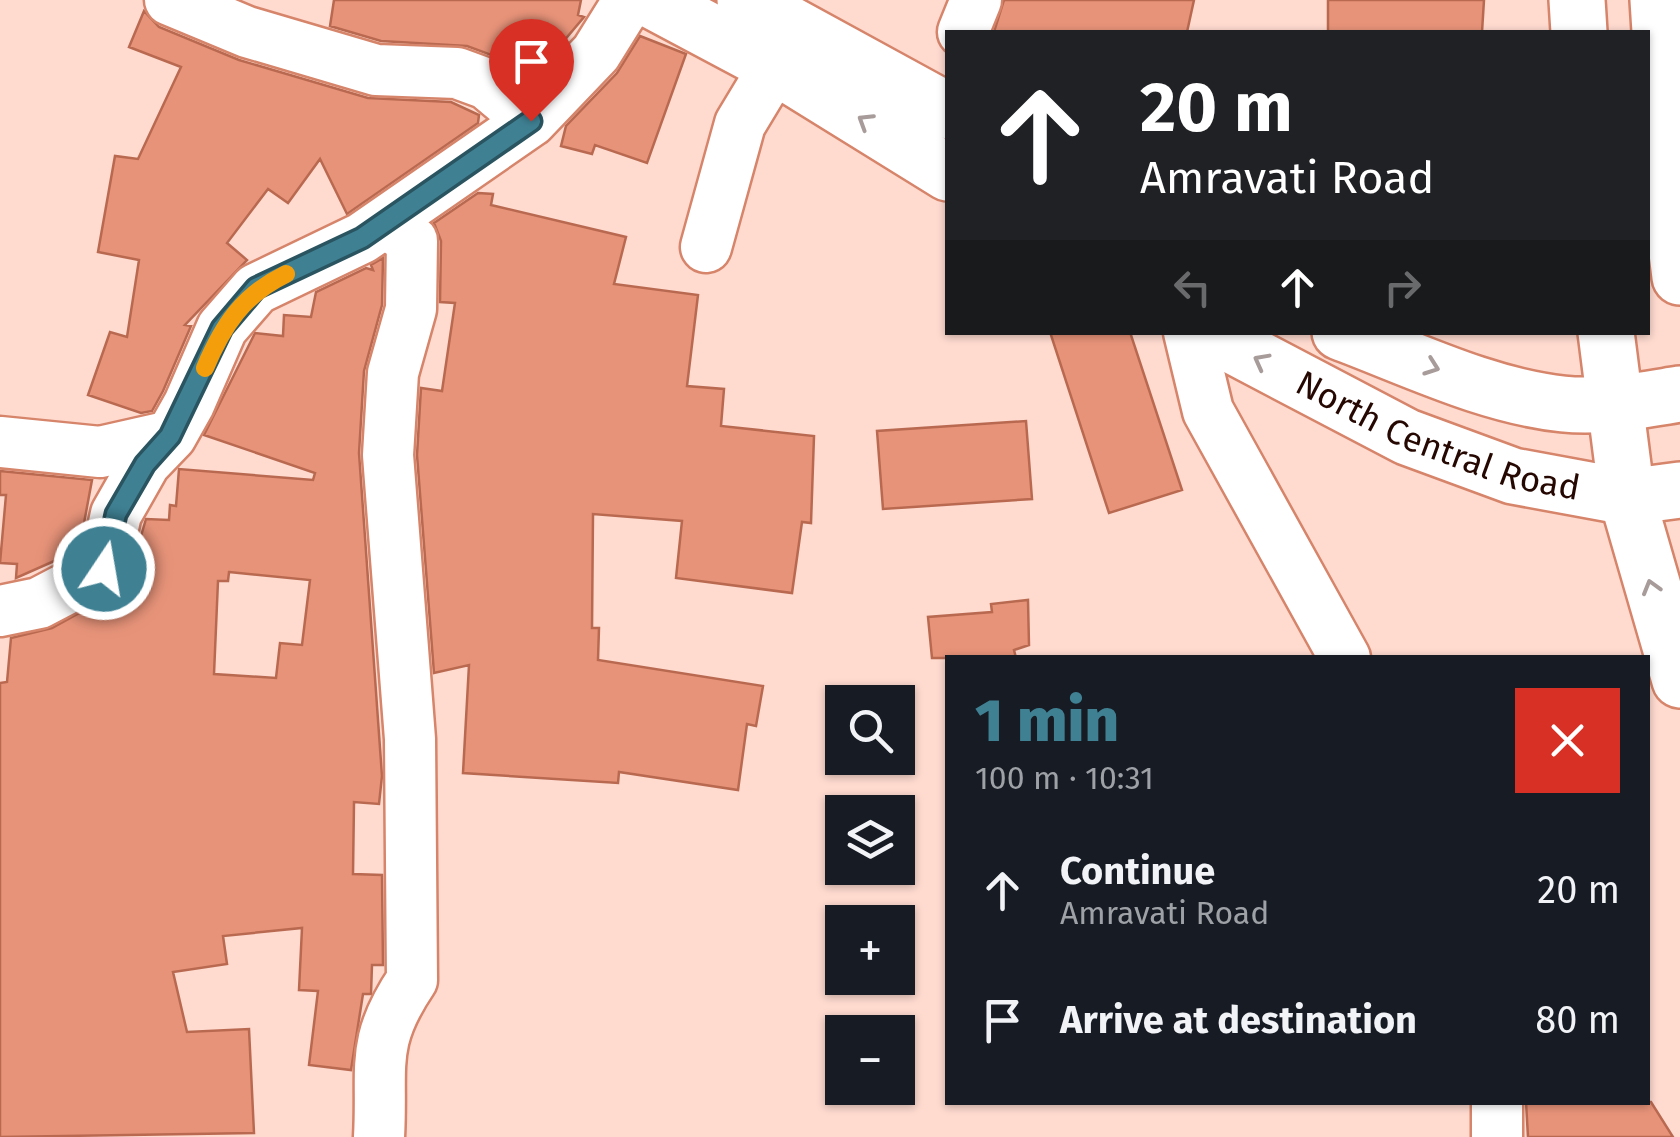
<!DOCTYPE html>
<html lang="en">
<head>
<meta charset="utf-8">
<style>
	body { margin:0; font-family:"Fira Sans",sans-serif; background:#20242c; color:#f1f3f6; height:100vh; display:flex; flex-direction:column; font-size:38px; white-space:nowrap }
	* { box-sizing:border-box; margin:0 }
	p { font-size:32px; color:#9ea1a6 }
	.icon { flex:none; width:55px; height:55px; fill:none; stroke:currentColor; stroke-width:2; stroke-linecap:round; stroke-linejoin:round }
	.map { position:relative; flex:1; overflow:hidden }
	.panel { position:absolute; left:945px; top:655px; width:705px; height:450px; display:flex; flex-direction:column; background:#171b24; border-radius:0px; box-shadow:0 2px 8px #0004 }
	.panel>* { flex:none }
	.hud { position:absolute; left:945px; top:30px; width:705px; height:305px; border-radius:0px; box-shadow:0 2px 8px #0004; background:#202124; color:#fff; overflow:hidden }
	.buttons { position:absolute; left:825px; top:685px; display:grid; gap:20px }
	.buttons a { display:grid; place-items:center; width:90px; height:90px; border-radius:0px; background:#171b24; box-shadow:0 2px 8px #0004; font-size:50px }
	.pin { position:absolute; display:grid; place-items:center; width:85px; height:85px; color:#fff; margin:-102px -42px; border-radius:50% 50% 50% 0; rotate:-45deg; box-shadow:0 0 10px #0007 }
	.pin .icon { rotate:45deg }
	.me { position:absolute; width:110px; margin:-55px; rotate:12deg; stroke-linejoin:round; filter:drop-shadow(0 0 8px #0008) }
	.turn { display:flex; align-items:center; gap:35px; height:210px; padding:0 30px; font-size:45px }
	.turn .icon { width:130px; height:130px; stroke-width:2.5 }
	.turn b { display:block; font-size:70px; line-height:85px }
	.lanes { display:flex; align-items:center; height:95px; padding:0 30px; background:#0003; justify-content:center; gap:50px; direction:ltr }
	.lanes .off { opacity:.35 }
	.round { display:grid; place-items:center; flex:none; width:105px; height:105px; border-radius:0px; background:#20242c }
	.headline { display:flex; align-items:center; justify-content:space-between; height:170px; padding:0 30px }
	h1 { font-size:60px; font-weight:800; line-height:75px; color:#3f8193 }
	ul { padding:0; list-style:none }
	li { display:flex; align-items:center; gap:30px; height:130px; padding:0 30px }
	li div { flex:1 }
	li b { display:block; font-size:38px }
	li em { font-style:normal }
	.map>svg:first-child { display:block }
	.building { fill:#e79379; stroke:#b96950; stroke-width:2.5; fill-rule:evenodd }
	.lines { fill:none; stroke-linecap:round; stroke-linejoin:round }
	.minor-casing { stroke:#d6846a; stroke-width:55 }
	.major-casing { stroke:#d6846a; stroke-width:60 }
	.minor { stroke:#fff; stroke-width:50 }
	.major { stroke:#fff; stroke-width:55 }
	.oneway { stroke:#a89c9a }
	.route-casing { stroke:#295460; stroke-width:25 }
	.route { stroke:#3f8193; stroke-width:18 }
	.slow { stroke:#f59e0b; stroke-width:18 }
	.labels { text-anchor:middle; stroke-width:8; stroke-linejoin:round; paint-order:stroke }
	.street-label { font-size:35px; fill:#260802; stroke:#feece6 }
</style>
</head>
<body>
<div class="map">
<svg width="1680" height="1137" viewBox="0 0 1680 1137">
	<rect width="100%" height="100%" fill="#fedacf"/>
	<path class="building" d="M334,0H581L578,15L584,17L529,82L497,57L467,46L381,41L330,26Z
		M1004,0H1194L1187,32H994Z
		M1328,0H1484L1482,32H1328Z
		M144,11L159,27L239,60L368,98L451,102L479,115L478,123L347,214L320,159L288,203L268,189L227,243L247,260L185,325L191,326L163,391L152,411L141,413L88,395L110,332L127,337L139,260L98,252L115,156L138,159L181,67L129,47Z
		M640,36L686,54L647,163L595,145L592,154L561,146L566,126L617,73Z
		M478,193L493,194L491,205L626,237L614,284L698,295L687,386L724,389L721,426L814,436L811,523L802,522L792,593L676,578L682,521L593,514L592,628H599L598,660L763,686L756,726L747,724L738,790L619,772L618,783L463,773L469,665L434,673L417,455L421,388L442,391L455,303L440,302L441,241L434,223Z
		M383,258L382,305L364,371L359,453L382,776L379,804L354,802L353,874L382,875L383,965H372L371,994H363L351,1070L309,1065L318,991L299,990L302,928L223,936L227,964L173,972L187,1032L249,1029L254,1133L0,1137V683L7,682L11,638L52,628L126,587L146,519L169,520L170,505L176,506L179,469L313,480L315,473L204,435L255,333L283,336L284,315L311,317L316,292L366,268L373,270L371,265ZM229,572L310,580L302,645L280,643L276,678L214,674L218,581H228Z
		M1050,332H1130L1182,490L1109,513Z
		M1026,421L1032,499L883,509L877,431Z
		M0,471L92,480L79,550L16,578L17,564L0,563L6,495H0Z
		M1028,600L1029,645L1014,650L1016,658H932L928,617L992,612L991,604Z
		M1526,1102H1651L1673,1137H1528Z"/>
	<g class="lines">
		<g class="minor-casing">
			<path id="minor" d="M170,0L247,32L376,70L457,73L487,84L531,121
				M963,32L976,0
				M706,247L740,124L775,66
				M1189,332L1208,411L1345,658
				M0,442L100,452L171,436
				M0,611L39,603L104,569L116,514L145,463L171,436L189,404L222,328L256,289L362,238L531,121L596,53L629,0
				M1497,1102V1137
				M379,1137C383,1066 369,1044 412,980L410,739L388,455L393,373L411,309L412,241L385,222"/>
		</g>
		<g class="major-casing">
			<g id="major">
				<path d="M651,0L775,66L948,173"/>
				<path d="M745,0L948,111"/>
				<path d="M1577,0L1579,32"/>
				<path d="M1658,0L1671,204L1680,277"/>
				<path id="s1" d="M1207,332L1407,437L1513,476L1627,497L1680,490"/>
				<path d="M1340,332C1412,359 1487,396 1563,404C1602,408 1642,400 1680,394"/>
				<path d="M1606,332L1627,497L1680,680"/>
			</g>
		</g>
		<use href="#minor" class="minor"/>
		<use href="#major" class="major"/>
	</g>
	<defs><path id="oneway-chevron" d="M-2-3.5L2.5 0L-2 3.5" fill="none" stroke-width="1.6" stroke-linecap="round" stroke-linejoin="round" transform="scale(2.5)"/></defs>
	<g class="oneway">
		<use href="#oneway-chevron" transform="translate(865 121) rotate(-148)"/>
		<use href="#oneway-chevron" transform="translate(1261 361) rotate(-152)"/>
		<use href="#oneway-chevron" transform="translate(1432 367) rotate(20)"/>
		<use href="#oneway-chevron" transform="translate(1651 587) rotate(-106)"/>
	</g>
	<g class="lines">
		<g class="route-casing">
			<path id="route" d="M104,569L116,514L145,464L170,436L222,328L256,288L362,238L531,121"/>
		</g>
		<use href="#route" class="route"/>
		<path class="slow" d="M205,368C223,325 243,295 286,274"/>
	</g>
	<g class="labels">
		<g class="street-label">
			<text dy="12" stroke="none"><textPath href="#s1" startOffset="255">North Central Road</textPath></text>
		</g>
	</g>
</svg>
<div class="buttons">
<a><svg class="icon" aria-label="search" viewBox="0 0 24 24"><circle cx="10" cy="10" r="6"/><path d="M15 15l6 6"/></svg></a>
<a><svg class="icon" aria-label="layers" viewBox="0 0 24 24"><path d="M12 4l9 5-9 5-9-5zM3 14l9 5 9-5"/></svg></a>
<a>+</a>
<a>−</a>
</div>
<div class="pin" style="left:531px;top:121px;background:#d93025"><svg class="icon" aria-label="arrive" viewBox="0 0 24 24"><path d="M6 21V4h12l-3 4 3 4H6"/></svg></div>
<svg class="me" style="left:104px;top:569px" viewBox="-20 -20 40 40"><circle r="17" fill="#3f8193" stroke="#fff" stroke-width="3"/><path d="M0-11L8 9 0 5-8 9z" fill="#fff"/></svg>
<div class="hud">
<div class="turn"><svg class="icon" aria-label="ahead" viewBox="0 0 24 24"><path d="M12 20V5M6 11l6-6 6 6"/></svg><div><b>20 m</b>Amravati Road</div></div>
<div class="lanes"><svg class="icon off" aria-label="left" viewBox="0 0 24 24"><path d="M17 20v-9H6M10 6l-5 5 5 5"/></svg><svg class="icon" aria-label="ahead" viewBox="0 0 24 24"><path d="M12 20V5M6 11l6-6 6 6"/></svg><svg class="icon off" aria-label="right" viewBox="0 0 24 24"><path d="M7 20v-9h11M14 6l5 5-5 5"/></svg></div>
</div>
<section class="panel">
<div class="headline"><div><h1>1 min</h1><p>100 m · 10:31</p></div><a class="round" style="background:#d93025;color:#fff"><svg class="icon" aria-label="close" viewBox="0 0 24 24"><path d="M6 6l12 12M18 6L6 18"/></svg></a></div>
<ul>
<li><svg class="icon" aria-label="ahead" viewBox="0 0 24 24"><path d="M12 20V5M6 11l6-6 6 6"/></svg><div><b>Continue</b><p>Amravati Road</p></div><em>20 m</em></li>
<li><svg class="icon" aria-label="arrive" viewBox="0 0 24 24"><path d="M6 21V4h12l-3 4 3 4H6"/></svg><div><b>Arrive at destination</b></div><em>80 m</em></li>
</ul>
</section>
</div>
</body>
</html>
